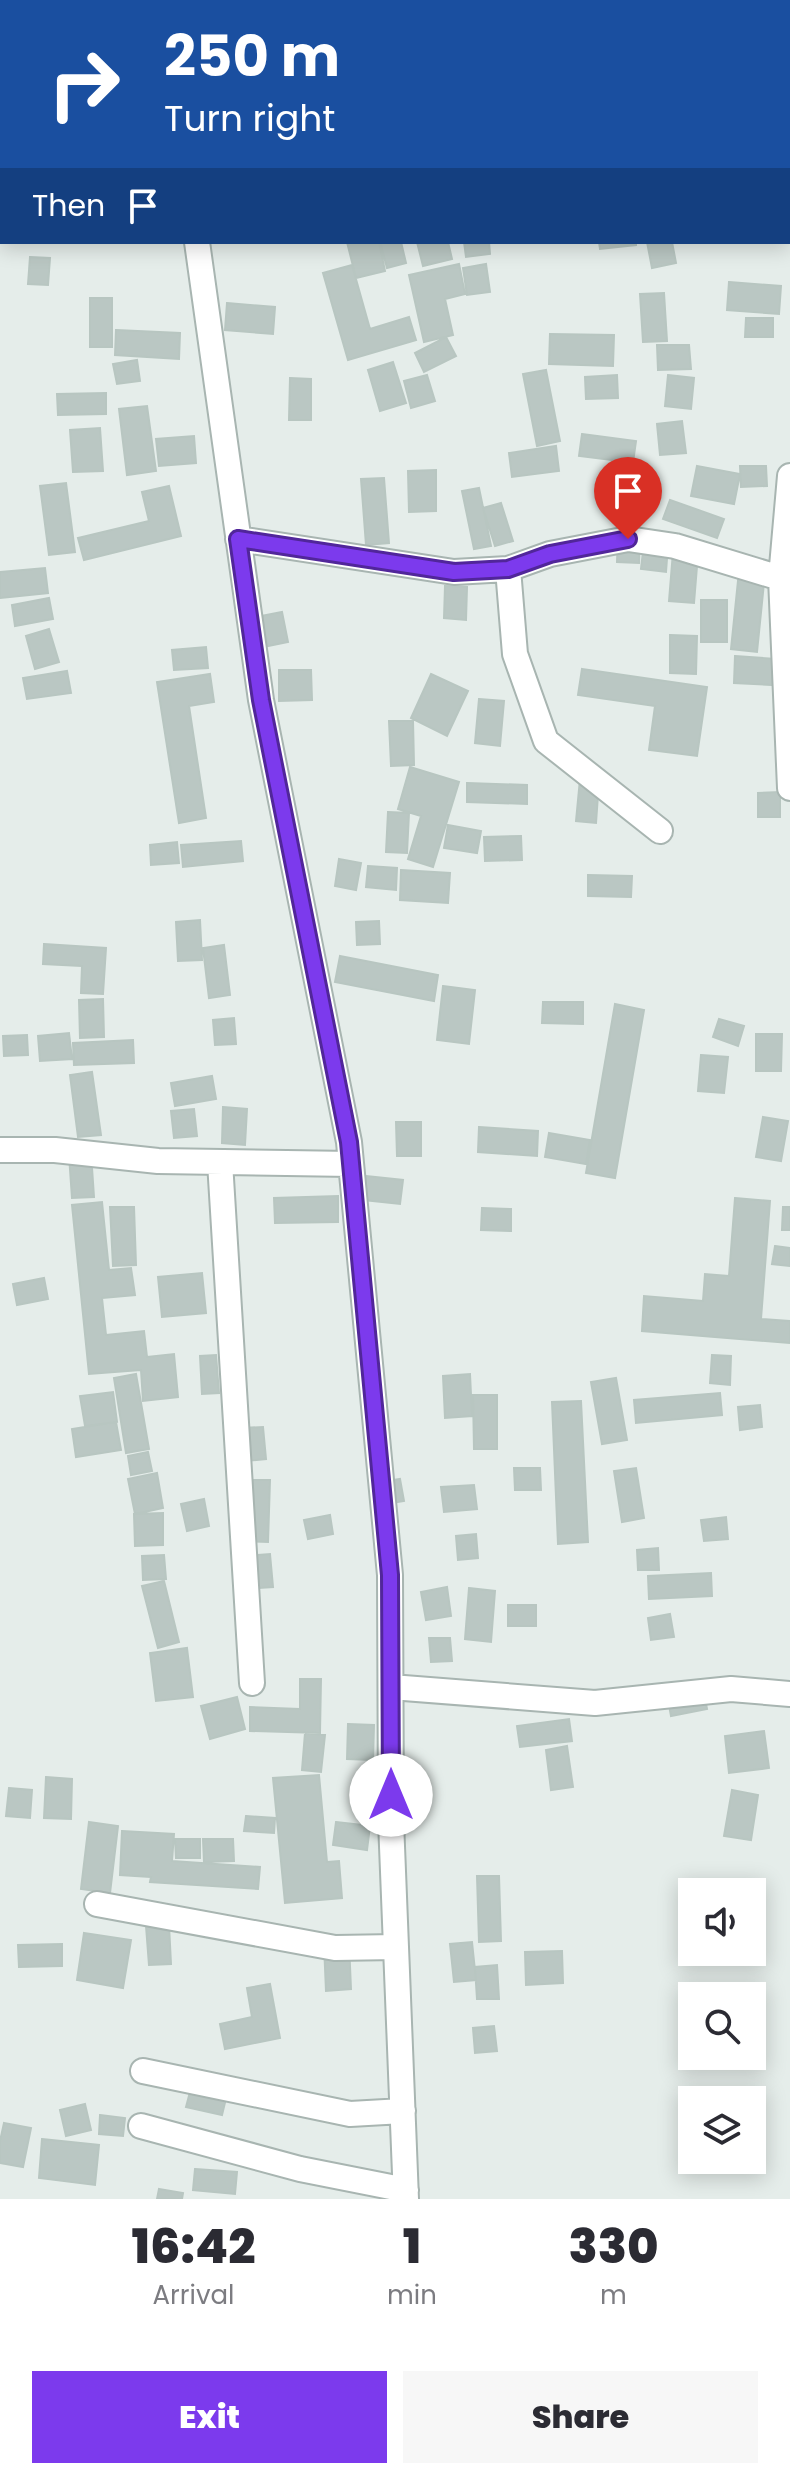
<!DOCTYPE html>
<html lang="en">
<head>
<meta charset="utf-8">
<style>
	body { margin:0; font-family:Poppins,sans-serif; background:#f7f7f7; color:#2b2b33; height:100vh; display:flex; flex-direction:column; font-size:30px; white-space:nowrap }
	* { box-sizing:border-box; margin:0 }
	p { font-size:26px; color:#7c7c81 }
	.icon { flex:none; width:44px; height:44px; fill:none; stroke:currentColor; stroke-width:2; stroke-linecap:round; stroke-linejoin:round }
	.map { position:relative; height:2199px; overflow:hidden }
	.details { display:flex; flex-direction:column; background:#fff; flex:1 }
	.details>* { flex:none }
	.top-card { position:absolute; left:0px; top:0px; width:790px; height:244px; box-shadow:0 4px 20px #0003; background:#1a4fa0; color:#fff; overflow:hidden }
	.controls { position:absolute; left:678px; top:1878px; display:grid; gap:16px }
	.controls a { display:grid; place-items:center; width:88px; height:88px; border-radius:0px; background:#fff; box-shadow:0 4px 20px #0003; font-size:40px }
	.pin { position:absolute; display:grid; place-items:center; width:68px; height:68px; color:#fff; margin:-82px -34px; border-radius:50% 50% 50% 0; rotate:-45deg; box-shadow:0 0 8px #0007 }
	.pin .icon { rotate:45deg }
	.me { position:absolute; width:88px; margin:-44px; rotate:0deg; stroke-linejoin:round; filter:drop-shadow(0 0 6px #0008) }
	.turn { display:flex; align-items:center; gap:28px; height:168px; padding:0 32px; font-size:36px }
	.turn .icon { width:104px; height:104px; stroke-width:2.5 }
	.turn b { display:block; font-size:56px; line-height:68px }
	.then { display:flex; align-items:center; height:76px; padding:0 32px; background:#0003; gap:16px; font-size:30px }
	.eta { display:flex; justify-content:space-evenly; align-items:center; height:136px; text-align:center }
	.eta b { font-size:48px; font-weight:800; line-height:56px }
	.cta { display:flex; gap:16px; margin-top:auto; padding:16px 32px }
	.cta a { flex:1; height:92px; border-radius:0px; background:#7c3aed; color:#fff; font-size:32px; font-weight:800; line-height:92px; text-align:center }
	.cta a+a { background:#f7f7f7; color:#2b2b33 }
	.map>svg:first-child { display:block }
	.building { fill:#bac7c3; stroke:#b8c6c1; stroke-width:2 }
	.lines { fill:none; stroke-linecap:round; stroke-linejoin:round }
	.minor-casing { stroke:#a8b5b1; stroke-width:28 }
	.minor { stroke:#fff; stroke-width:24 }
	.route-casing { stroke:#51269a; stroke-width:20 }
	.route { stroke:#7c3aed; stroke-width:14 }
</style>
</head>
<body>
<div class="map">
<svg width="790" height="2199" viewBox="0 0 790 2199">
	<rect width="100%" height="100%" fill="#e5edea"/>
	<path class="building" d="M347,242H379L385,271L356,278Z
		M380,242H401L406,263L387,268Z
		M417,242H448L452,259L423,266Z
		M464,242H489L490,254L466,257Z
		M599,242H636V245L600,249Z
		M647,242H672L676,263L652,268Z
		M30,257L50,258L48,285L28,284Z
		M459,264L465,294L445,299L453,335L424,342L409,275Z
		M486,264L490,292L467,295L463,268Z
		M352,265L370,329L409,317L416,340L348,360L323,273Z
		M729,282L781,286L779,314L727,310Z
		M664,293L667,341L643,342L640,294Z
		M90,298H112V347H90Z
		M227,303L275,307L273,334L225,330Z
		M746,318H773V337H745Z
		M116,330L180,333L179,359L115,355Z
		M550,334L614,335L613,366L549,364Z
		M446,337L456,356L424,372L415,353Z
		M657,345H689L691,369L658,370Z
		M137,360L140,381L117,384L113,364Z
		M393,362L406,403L380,411L368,370Z
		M546,370L560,441L537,446L523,374Z
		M427,375L435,401L411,408L404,381Z
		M617,375L618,398L586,399L585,377Z
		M668,375L694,378L691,409L665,406Z
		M290,378L311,379V420H289Z
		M106,393V414L58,415L57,394Z
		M147,406L156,471L127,475L119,409Z
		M682,421L686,453L660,455L657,424Z
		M100,428L103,471L73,472L70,430Z
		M582,434L636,441L626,512L605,509L612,460L579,456Z
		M194,436L196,463L159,466L156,439Z
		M556,446L559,471L512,477L509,453Z
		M697,466L740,474L734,504L691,496Z
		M740,466H766L767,486L741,487Z
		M436,470V511L409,512L408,471Z
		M384,478L389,543L366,545L361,479Z
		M66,483L75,552L49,555L40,486Z
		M169,486L181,536L84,560L78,538L149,521L142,492Z
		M479,488L491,546L474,549L462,491Z
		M670,500L724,519L717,538L663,519Z
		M501,503L513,541L495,546L483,508Z
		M618,536L640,537L639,563L617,562Z
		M644,543L668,545L666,572L641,569Z
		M673,552L698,554L694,603L669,601Z
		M45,568L48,593L0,598V572Z
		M739,571L765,573L757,652L731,649Z
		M445,586L467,587L466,620L444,618Z
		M49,598L53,619L15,626L12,605Z
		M701,600H727V642H701Z
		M282,612L288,642L268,646L261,616Z
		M49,629L59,662L35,669L26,636Z
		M670,635L697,636L696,674L670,673Z
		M206,647L208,668L174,670L172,650Z
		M735,656L790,660V686L734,683Z
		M582,669L707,687L697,756L649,750L655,706L578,695Z
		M279,670H311L312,700L279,701Z
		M67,671L71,693L27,699L23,678Z
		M210,674L214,702L189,706L206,818L179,823L157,682Z
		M431,674L468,691L447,736L411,718Z
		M479,699L504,701L500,746L475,743Z
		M389,721H413L414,765L391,766Z
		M410,767L459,782L433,867L408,859L421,816L398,809Z
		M580,779L599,781L596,823L576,821Z
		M467,783L527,785V804L467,802Z
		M780,792V817H758V793Z
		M388,812L409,813L407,853L386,852Z
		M448,825L481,831L477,853L444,848Z
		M521,836L522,860L485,861L484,837Z
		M241,841L243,861L183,867L181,845Z
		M177,842L179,863L151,865L150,845Z
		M339,859L361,863L356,890L335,886Z
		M368,866L397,868L396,890L366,887Z
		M401,870L450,873L448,903L400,900Z
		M588,875L632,876L631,897L588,896Z
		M200,920L202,960L178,961L176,922Z
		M379,921L380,944L357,945L356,922Z
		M44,944L106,948L103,994L81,993L82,966L43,964Z
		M224,945L230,995L209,998L203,948Z
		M340,956L438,975L434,1001L335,982Z
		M443,986L475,990L469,1044L437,1040Z
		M103,999L104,1037L80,1038L79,1000Z
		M543,1002H583V1024L542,1023Z
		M615,1004L644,1010L615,1178L586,1173Z
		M234,1018L236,1044L215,1045L213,1020Z
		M719,1019L744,1026L738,1046L713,1037Z
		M69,1033L72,1059L40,1061L38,1036Z
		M756,1034H782L781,1071H756Z
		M27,1035L28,1055L4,1056L3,1036Z
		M133,1040L134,1063L74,1065L73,1043Z
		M701,1055L728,1057L724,1093L698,1091Z
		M92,1072L101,1135L78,1137L70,1075Z
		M212,1076L216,1099L175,1106L171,1083Z
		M223,1107L247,1109L245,1145L222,1143Z
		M194,1109L197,1136L174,1138L171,1111Z
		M763,1117L788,1121L781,1161L756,1157Z
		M396,1122H421V1156H397Z
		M479,1127L538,1131L537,1156L478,1152Z
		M549,1133L590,1140L586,1164L545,1157Z
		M91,1153L94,1197L72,1198L69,1155Z
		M366,1176L403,1180L400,1204L364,1200Z
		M338,1196V1222L275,1223L274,1198Z
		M735,1198L770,1201L761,1319L790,1321V1343L642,1331L644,1296L703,1301L705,1274L729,1276Z
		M102,1202L109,1270L131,1268L135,1295L102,1298L106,1335L144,1331L147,1357L174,1354L178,1397L143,1401L141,1370L89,1374L72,1205Z
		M110,1207H134L136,1265L113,1266Z
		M783,1207H790V1230H782Z
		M482,1208L511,1209V1231L481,1230Z
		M775,1246L790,1248V1266L772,1264Z
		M202,1273L206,1313L162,1317L158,1277Z
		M44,1278L48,1299L17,1305L13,1284Z
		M216,1355L219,1393L202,1394L200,1356Z
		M712,1355L731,1356L730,1385L710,1383Z
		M136,1374L149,1449L126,1453L114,1378Z
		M470,1374L472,1416L445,1418L443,1376Z
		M616,1378L627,1440L602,1444L591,1382Z
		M113,1392L117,1422L85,1426L80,1396Z
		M720,1393L722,1415L636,1423L634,1400Z
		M473,1395H497V1449H474Z
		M581,1401L588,1542L558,1544L552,1402Z
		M760,1405L762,1427L740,1430L738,1407Z
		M116,1422L121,1450L76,1457L72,1429Z
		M263,1427L266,1459L245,1461L242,1428Z
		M148,1452L152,1471L131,1475L128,1456Z
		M514,1468H540L541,1490H515Z
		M636,1468L644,1518L622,1522L614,1471Z
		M157,1473L163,1508L135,1514L128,1479Z
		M400,1479L404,1501L385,1504L381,1482Z
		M246,1480H270L268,1542L244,1541Z
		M474,1485L477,1509L444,1512L441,1487Z
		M204,1499L209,1526L187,1531L181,1504Z
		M163,1513V1545L135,1546L134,1514Z
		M330,1515L333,1534L308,1539L304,1520Z
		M726,1517L728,1539L704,1541L701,1520Z
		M476,1534L478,1558L458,1560L456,1536Z
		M658,1548L659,1570H638L637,1550Z
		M270,1554L273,1587L245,1589L242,1556Z
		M164,1555L166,1579L143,1580L142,1556Z
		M711,1573L712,1596L649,1599L648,1576Z
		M164,1581L179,1642L158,1648L142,1586Z
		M447,1587L451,1616L426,1620L421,1592Z
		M469,1588L495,1591L491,1642L465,1639Z
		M508,1605H536V1626H508Z
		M670,1614L674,1637L651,1640L648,1618Z
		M429,1638H450L452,1661L431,1662Z
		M187,1648L193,1697L156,1701L150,1653Z
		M300,1679H321L320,1733L250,1731V1707L300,1709Z
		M703,1688L707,1709L671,1716L667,1694Z
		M237,1697L245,1729L210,1739L201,1706Z
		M569,1719L572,1741L520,1747L517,1726Z
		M348,1724L374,1725L373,1760L347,1759Z
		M764,1731L769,1768L729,1773L725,1736Z
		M305,1733L325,1735L321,1772L302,1770Z
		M567,1746L573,1787L551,1790L546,1750Z
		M319,1775L327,1862L339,1861L342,1898L285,1903L273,1778Z
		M46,1777L72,1779L71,1819L44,1818Z
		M9,1788L32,1790L30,1818L6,1816Z
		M732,1790L758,1795L751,1840L724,1836Z
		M246,1816L275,1818L274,1833L244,1831Z
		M89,1822L118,1826L110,1893L81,1889Z
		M336,1822L370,1826L367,1850L333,1845Z
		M122,1831L174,1834L172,1861L260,1867L258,1889L150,1882L151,1877L120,1875Z
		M175,1839H200V1858H176Z
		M203,1839H233L234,1861L204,1862Z
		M477,1876H499L501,1941L479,1942Z
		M169,1925L171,1964L149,1965L146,1926Z
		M84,1933L131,1940L123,1988L77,1980Z
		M472,1942L476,1980L454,1982L450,1944Z
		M349,1943L351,1989L326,1991L324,1944Z
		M62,1944V1966L19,1967L18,1945Z
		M562,1951L563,1983L526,1985L525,1952Z
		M497,1965L499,1999H477L475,1967Z
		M270,1984L280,2038L225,2049L220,2024L252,2017L247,1988Z
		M494,2026L497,2051L475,2053L473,2028Z
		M194,2077L229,2086L222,2115L186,2107Z
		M85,2104L91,2130L66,2136L60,2110Z
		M100,2115L125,2118L123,2136L99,2134Z
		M4,2123L31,2128L23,2167L0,2163V2141Z
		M42,2139L99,2145L95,2185L39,2178Z
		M195,2169L237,2172L235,2194L193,2190Z
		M159,2189L183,2193L182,2199H157Z"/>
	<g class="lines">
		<g class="minor-casing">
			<path id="minor" d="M0,34H2
				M788,96L790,118
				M197,242L261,700L349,1142L390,1575L391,1821L406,2199
				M790,476L781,578L790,788
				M238,539L454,572L508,569L550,554L628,539L675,546L790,581
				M508,569L515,654L546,741L660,831
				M0,1150H55L158,1161L351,1164
				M220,1162L252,1683
				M391,1687L595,1703L731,1689L790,1694
				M97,1904L335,1948L396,1947
				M143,2071L350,2114L403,2111
				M141,2126L300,2169L406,2190"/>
		</g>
		<use href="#minor" class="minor"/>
	</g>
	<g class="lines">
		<g class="route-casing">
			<path id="route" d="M391,1795L390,1575L349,1142L261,700L238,539L454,572L508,569L550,554L628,539"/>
		</g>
		<use href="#route" class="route"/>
	</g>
</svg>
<div class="controls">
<a><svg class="icon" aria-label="sound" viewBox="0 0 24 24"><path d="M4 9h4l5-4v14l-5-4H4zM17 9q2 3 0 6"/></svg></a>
<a><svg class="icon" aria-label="search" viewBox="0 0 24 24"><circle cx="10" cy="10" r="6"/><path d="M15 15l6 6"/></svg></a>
<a><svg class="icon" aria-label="layers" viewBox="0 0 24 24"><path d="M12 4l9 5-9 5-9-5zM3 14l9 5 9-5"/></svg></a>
</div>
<div class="pin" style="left:628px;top:539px;background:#d93025"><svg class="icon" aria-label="arrive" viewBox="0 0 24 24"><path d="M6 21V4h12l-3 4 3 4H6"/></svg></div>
<svg class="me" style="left:391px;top:1795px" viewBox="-20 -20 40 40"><circle r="19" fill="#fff"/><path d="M0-13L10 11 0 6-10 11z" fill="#7c3aed"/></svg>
<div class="top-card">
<div class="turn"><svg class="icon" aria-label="right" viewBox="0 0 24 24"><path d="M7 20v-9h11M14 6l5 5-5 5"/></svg><div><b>250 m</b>Turn right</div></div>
<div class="then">Then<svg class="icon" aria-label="arrive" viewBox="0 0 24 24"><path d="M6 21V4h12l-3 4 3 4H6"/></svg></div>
</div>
</div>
<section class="details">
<div class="eta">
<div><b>16:42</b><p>Arrival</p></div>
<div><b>1</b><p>min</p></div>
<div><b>330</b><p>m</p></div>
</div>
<div class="cta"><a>Exit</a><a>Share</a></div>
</section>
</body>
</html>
